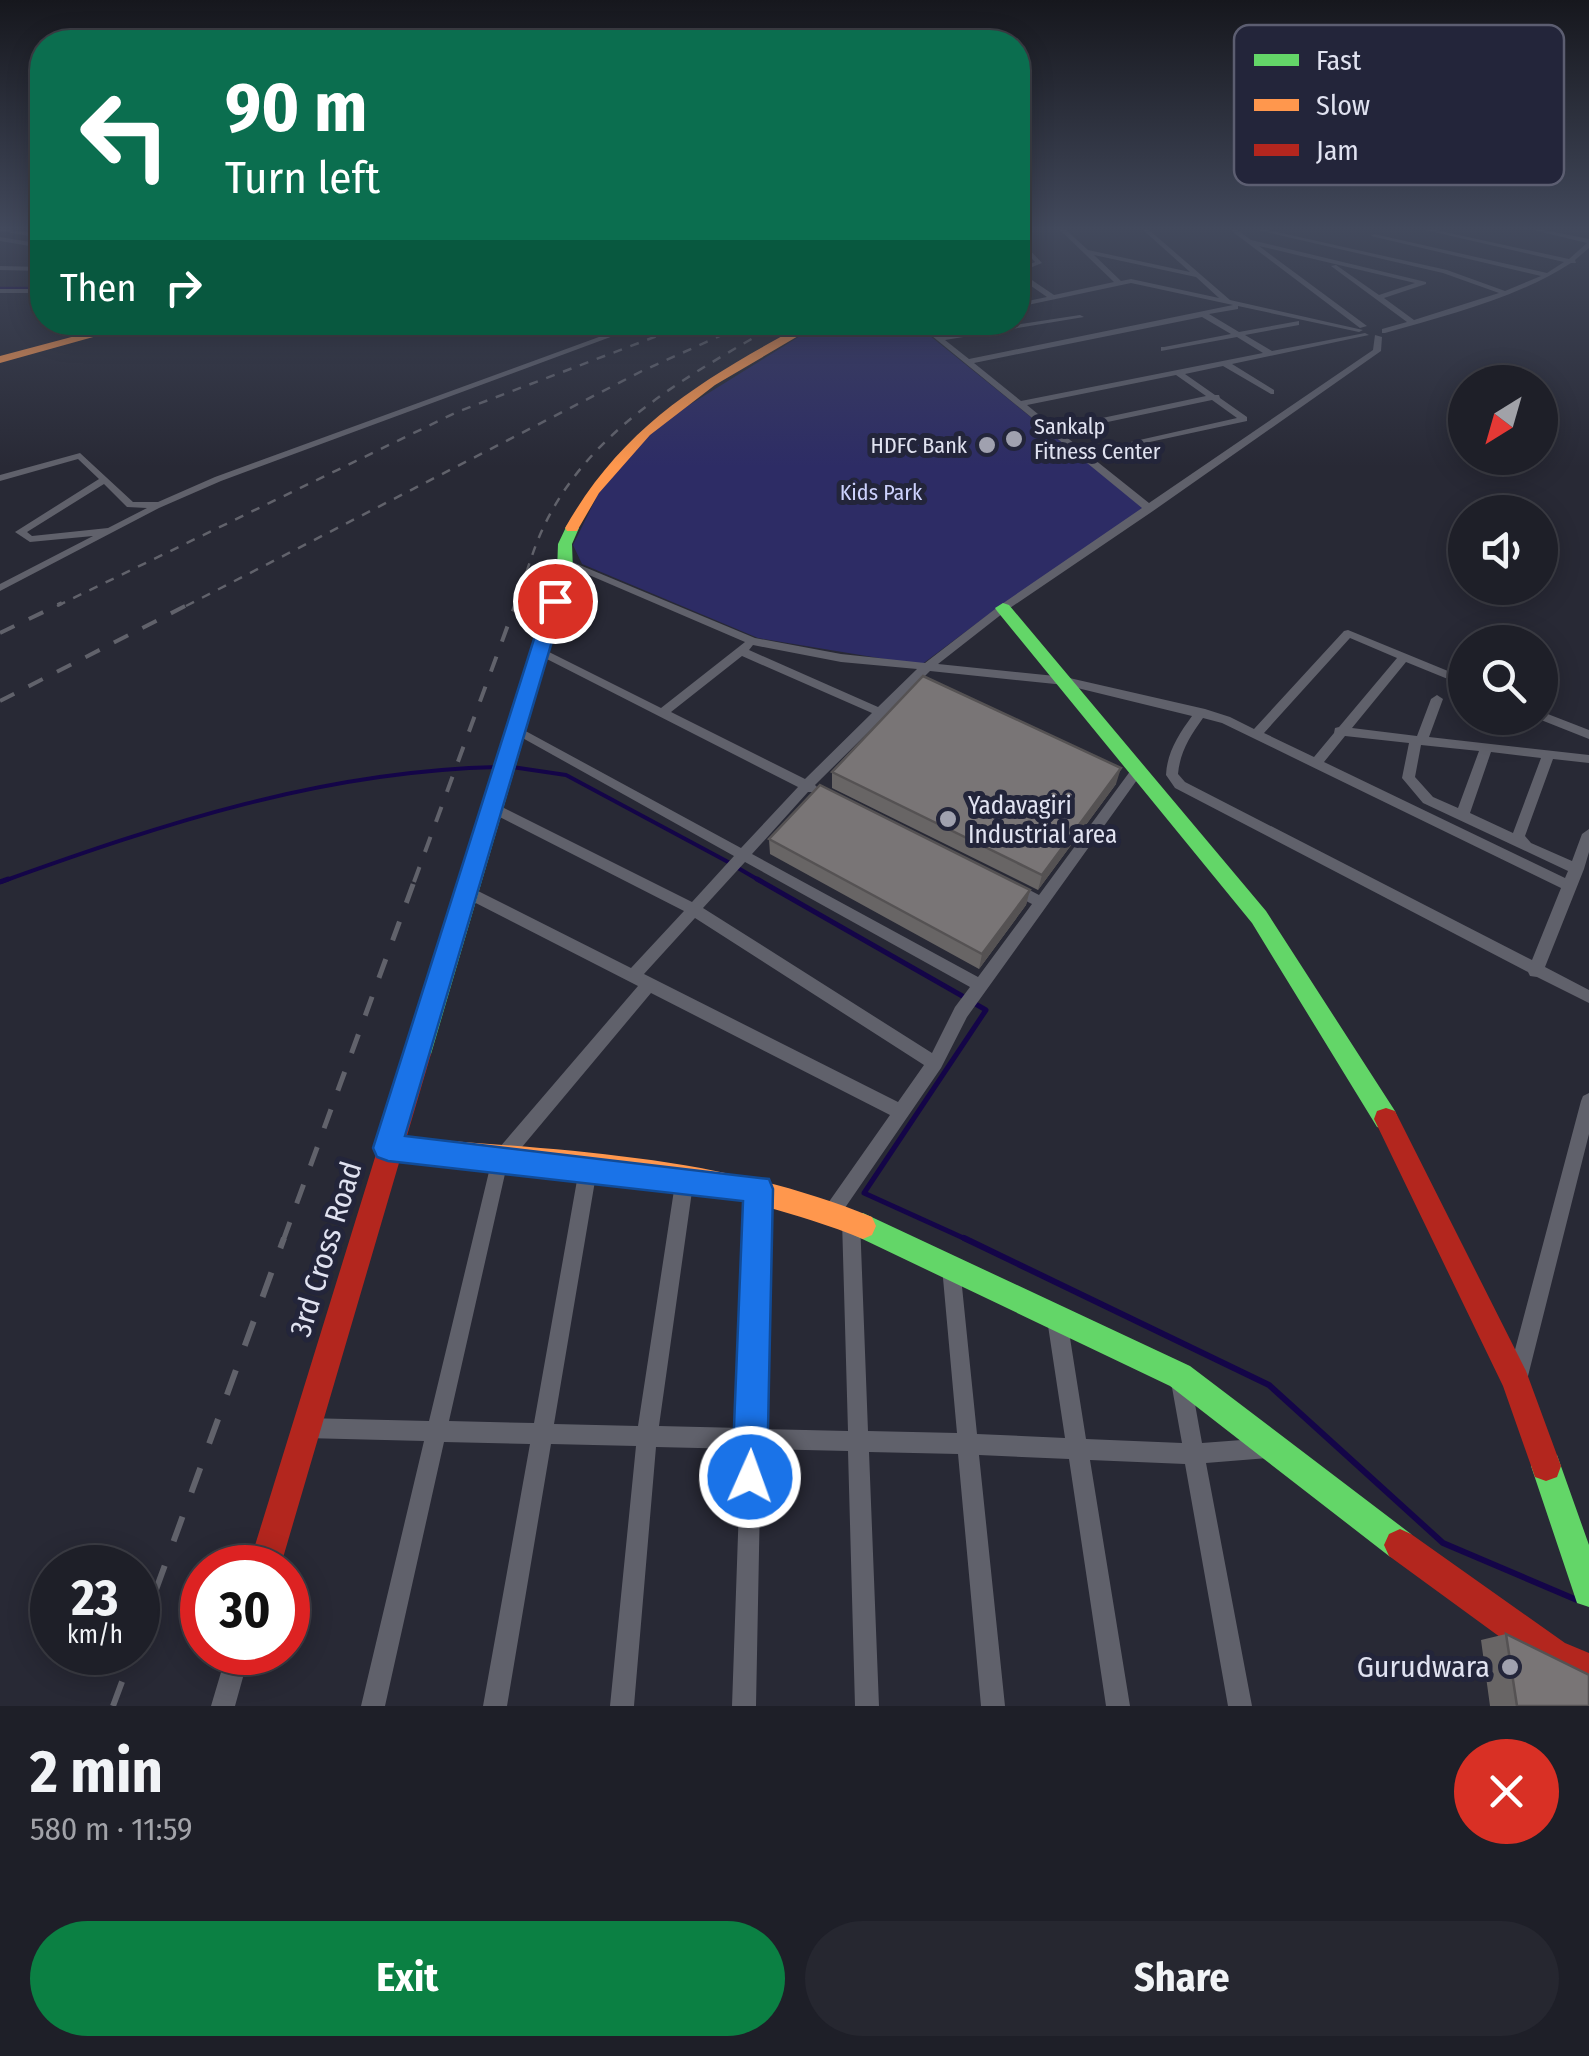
<!DOCTYPE html>
<html lang="en">
<head>
<meta charset="utf-8">
<style>
	body { margin:0; font-family:"Fira Sans Condensed",sans-serif; background:#262730; color:#f1f3f6; height:100vh; display:flex; flex-direction:column; font-size:38px; white-space:nowrap }
	* { box-sizing:border-box; margin:0 }
	p { font-size:32px; color:#a1a2a8 }
	.icon { flex:none; width:55px; height:55px; fill:none; stroke:currentColor; stroke-width:2; stroke-linecap:round; stroke-linejoin:round }
	.map { position:relative; height:1706px; overflow:hidden }
	.drawer { display:flex; flex-direction:column; background:#1e1f28; flex:1 }
	.drawer>* { flex:none }
	.top-card { position:absolute; left:30px; top:30px; width:1000px; height:305px; border-radius:40px; box-shadow:0 5px 25px #0003,0 0 0 2px #3c3d45; background:#0b6e4f; color:#fff; overflow:hidden }
	.needle { width:65px; rotate:217deg }
	.controls { position:absolute; left:1448px; top:365px; display:grid; gap:20px }
	.controls a { display:grid; place-items:center; width:110px; height:110px; border-radius:50%; background:#1e1f28; box-shadow:0 5px 25px #0003,0 0 0 2px #3c3d45; font-size:50px }
	.speed { position:absolute; left:30px; top:1545px; display:flex; gap:20px; font-size:50px; font-weight:700; text-align:center }
	.speed>* { display:grid; place-content:center; width:130px; height:130px; border-radius:50%; background:#1e1f28; box-shadow:0 5px 25px #0003,0 0 0 2px #3c3d45; line-height:1 }
	.speed small { font-size:25px; font-weight:400 }
	.speed .limit { border:15px solid #d22; background:#fff; color:#111 }
	.pin { position:absolute; display:grid; place-items:center; width:85px; height:85px; color:#fff; margin:-42px; border:5px solid #fff; border-radius:50%; box-shadow:0 2px 10px #0007 }
	.me { position:absolute; width:110px; margin:-55px; rotate:2deg; stroke-linejoin:round; filter:drop-shadow(0 0 8px #0008) }
	.turn { display:flex; align-items:center; gap:35px; height:210px; padding:0 30px; font-size:45px }
	.turn .icon { width:130px; height:130px; stroke-width:2.5 }
	.turn b { display:block; font-size:70px; line-height:85px }
	.then { display:flex; align-items:center; height:95px; padding:0 30px; background:#0003; gap:20px; font-size:38px }
	.round { display:grid; place-items:center; flex:none; width:105px; height:105px; border-radius:52px; background:#262730 }
	.head { display:flex; align-items:center; justify-content:space-between; height:170px; padding:0 30px }
	h1 { font-size:60px; font-weight:700; line-height:75px }
	.cta { display:flex; gap:20px; margin-top:auto; padding:20px 30px }
	.cta a { flex:1; height:115px; border-radius:60px; background:#0b8043; color:#fff; font-size:40px; font-weight:700; line-height:115px; text-align:center }
	.cta a+a { background:#262730; color:#f1f3f6 }
	.map>svg:first-child { display:block }
	.green { fill:#2d2c65 }
	.lines { fill:none; stroke-linecap:round; stroke-linejoin:round }
	.stream-far3 { stroke:#140548; stroke-width:2.5 }
	.stream-far2 { stroke:#140548; stroke-width:4 }
	.stream-far1 { stroke:#140548; stroke-width:5 }
	.stream { stroke:#140548; stroke-width:6 }
	.street { fill:#60616b; fill-rule:evenodd }
	.fast { fill:#63d668; fill-rule:evenodd }
	.slow { fill:#ff974d; fill-rule:evenodd }
	.jam { fill:#b3261e; fill-rule:evenodd }
	.rail-far3 { stroke:#61626b; stroke-width:2.5; stroke-dasharray:9 9; stroke-linecap:butt }
	.rail-far2 { stroke:#61626b; stroke-width:4; stroke-dasharray:16 16; stroke-linecap:butt }
	.rail-far1 { stroke:#61626b; stroke-width:5; stroke-dasharray:20 20; stroke-linecap:butt }
	.rail { stroke:#61626b; stroke-width:6; stroke-dasharray:26 26; stroke-linecap:butt }
	.wall { fill:#686565 }
	.shaded-wall { fill:#555253 }
	.building { fill:#797576; stroke:#555253; stroke-width:2.5 }
	.route { fill:#1a73e8; stroke:#114b97; stroke-width:2.5 }
	.poi-dot { fill:#a0a1af; stroke:#23253a; stroke-width:4 }
	.labels { text-anchor:middle; stroke-width:10; stroke-linejoin:round; paint-order:stroke }
	.far-poi-label { font-size:22px; fill:#e0e2f0; stroke:#23253a; text-anchor:start }
	.far-park-label { font-size:22px; fill:#cdd2fd; stroke:#23253a }
	.poi-label { font-size:25px; fill:#e0e2f0; stroke:#23253a; text-anchor:start }
	.near-street-label { font-size:30px; fill:#e0e2f0; stroke:#23253a }
	.near-poi-label { font-size:30px; fill:#e0e2f0; stroke:#23253a; text-anchor:end }
	.key { fill:#23253a; stroke:#5c5e71; stroke-width:2.5 }
	.key-label { font-size:28px; fill:#e0e2f0 }
</style>
</head>
<body>
<div class="map">
<svg width="1589" height="1706" viewBox="0 0 1589 1706">
	<rect width="100%" height="100%" fill="#282935"/>
	<path class="green" d="M821,323H914L1145,509L1000,606L921,665L758,638L582,564L573,545L606,478L662,422Z"/>
	<g class="lines">
		<path class="stream-far3" d="M0,288H42"/>
		<path class="stream-far2" d="M512,767L566,775L730,863
			M738,868L762,882
			M1,882C165,823 323,771 498,767"/>
		<path class="stream-far1" d="M757,879L964,997
			M0,882L8,879
			M970,1241L864,1193L986,1010L972,1002"/>
		<path class="stream" d="M964,1238L1269,1385L1443,1543L1577,1600"/>
		<path class="street" d="M0,229L42,234V238L0,231Z
			M1059,229H1065L1088,250L1190,272L1142,229H1148L1230,300L1363,330L1359,332L1238,306V309L1209,314L1239,332L1299,321V325L1245,335L1272,351L1365,333L1369,335L1232,364L1274,390V394H1271L1223,366L1185,374L1215,395H1219L1220,398L1247,417V421L1108,451L1104,448L1237,418L1212,400L1060,432L1149,503L1373,350L1375,335L1382,337L1381,351L1153,511L1007,610L938,664L1065,677L1205,709L1230,717L1254,729L1344,631L1348,630L1465,678V686L1406,662L1352,728L1417,736L1431,699L1437,695L1443,699L1429,737L1589,755V763L1553,759L1525,836L1531,843L1572,861L1582,834L1589,829V852L1584,869L1545,967L1589,990V1003L1537,977L1530,976L1528,972L1175,788L1166,775C1167,752 1179,734 1192,716L1065,685L930,671L815,785L819,789L818,792H808L752,854L978,977L1032,904L1010,893L1008,889L1010,885H1020L1039,895L1131,770L1136,769L1142,773L967,1017L941,1068L838,1218L832,1221L826,1218L823,1212L826,1206L890,1115L651,993L507,1165L449,1421L534,1423L579,1169L582,1163L588,1161L594,1163L597,1169L554,1424L638,1426L676,1177L679,1171L685,1169L691,1171L694,1177L659,1426L741,1428L749,1189L752,1183L758,1181L764,1183L767,1189L762,1429L848,1431L842,1220L845,1214L851,1211L857,1214L860,1220L868,1431L957,1433L942,1267L944,1260L951,1258L958,1260L960,1267L977,1434L1065,1438L1047,1319L1050,1312L1057,1309L1064,1312L1067,1319L1086,1439L1182,1443L1171,1382L1174,1375L1181,1372L1188,1375L1191,1382L1202,1443L1268,1438L1275,1441L1278,1448L1275,1455L1268,1458L1206,1463L1252,1706H1228L1185,1464L1090,1460L1130,1706H1106L1069,1459L979,1455L1005,1706H981L958,1454L869,1452L879,1706H855L848,1451L761,1449L756,1706H732L741,1449L656,1447L634,1706H610L636,1446L551,1444L507,1706H483L530,1444L444,1442L385,1706H361L424,1441L305,1438L298,1435L295,1428L298,1421L305,1418L429,1421L493,1155L638,986L464,897L462,893L464,889H474L631,968L684,911L490,812L488,809L495,804L500,806L692,902L734,856L510,731L512,728H520L741,848L798,787L537,654V650H545L661,708L745,642L561,563L562,561H570L755,638L841,654L925,663L999,606L1142,508L915,322H923L941,336L1080,315L1084,317L945,340L969,359L1233,305L1131,283L1018,307V303L1047,297L1018,277V269L1035,262L1018,244V240L1021,241L1042,263L1020,272L1054,295L1114,282ZM1094,255L1196,277L1219,298L1131,279L1121,281ZM1202,317L1231,334L1164,347H1161V351L1237,337L1263,353L1021,401L974,363ZM1176,375L1206,396L1055,428L1027,405ZM1350,638L1397,658L1339,727L1335,728L1334,733L1314,757L1264,733ZM753,645L841,662L917,669L878,707L749,650ZM742,656L872,713L805,779L671,712ZM1203,718L1222,723L1561,888L1532,960L1185,782L1178,774C1180,752 1190,736 1203,718ZM1345,736L1409,743L1402,778L1423,803L1568,871L1565,878L1324,762ZM1421,745L1479,751L1458,808L1433,797L1415,777ZM1491,752L1541,758L1513,833L1470,813ZM745,862L970,987L955,1007L932,1053L703,908ZM695,918L924,1065L898,1102L644,974Z
			M1229,229H1236L1251,240L1426,282V284L1384,298L1414,320L1499,293L1443,273L1253,229H1263L1447,270L1505,291L1541,276L1371,236L1374,234L1547,273L1564,262L1421,229H1431L1569,259L1587,243L1529,229H1539L1589,239V248L1575,260L1576,263H1571C1515,299 1448,315 1385,333H1382V329L1407,322L1331,266L1336,265L1379,295L1415,283L1259,246L1367,326L1360,328Z
			M0,237L42,244V248L0,241Z
			M0,266L42,267V271L0,270Z
			M0,289H42V293H0Z
			M640,322H651L221,481L159,508L0,591V584L93,536L30,542L15,532L99,479L78,459L0,481V475L80,453L133,502H158L215,477ZM104,484L127,507L147,508L108,528L32,536L27,532Z
			M1540,711L1589,730V739L1536,718H1540Z
			M1589,1093V1134L1528,1376L1525,1383L1518,1386L1511,1383L1508,1376L1581,1101L1583,1096Z
			M227,1652H250L235,1706H211Z"/>
		<path class="fast" d="M572,524L579,528L572,544L573,571L431,1054L427,1061L419,1064L411,1061L407,1054L557,571L558,544L567,525Z
			M1003,603L1009,605L1266,911L1395,1111L1398,1119L1395,1127L1386,1130L1377,1127L1252,923L997,611L995,608Z
			M863,1213L1190,1366L1411,1534L1416,1545L1411,1556L1400,1561L1389,1556L1170,1386L854,1235L850,1226L854,1217Z
			M1546,1451L1557,1455L1589,1545V1607L1577,1603L1573,1591L1531,1466L1535,1455Z"/>
		<path class="slow" d="M128,322H147L0,363V356Z
			M808,322H822L715,385L650,435L599,493L577,531H567L565,528C625,423 705,378 808,322Z
			M387,1136C553,1150 716,1153 872,1217L876,1226L872,1235L863,1239C710,1177 550,1173 387,1160L378,1156L374,1148L378,1140Z"/>
		<path class="jam" d="M419,1044L427,1047L431,1054L280,1568H248L407,1054L411,1047Z
			M1386,1108L1395,1111L1526,1371L1561,1466L1557,1477L1546,1481L1535,1477L1503,1386L1374,1119L1377,1111Z
			M1400,1529L1411,1534L1565,1643L1589,1653V1687L1541,1667L1389,1556L1384,1545L1389,1534Z"/>
		<path class="rail-far3" d="M57,606L457,412L694,322
			M186,606L642,371L744,325
			M515,606C525,579 532,551 544,526C591,427 691,374 781,322"/>
		<path class="rail-far2" d="M0,633L62,603
			M0,701L191,603
			M414,882L516,603"/>
		<path class="rail-far1" d="M283,1241L415,879"/>
		<path class="rail" d="M138,1639L284,1238
			M113,1706L133,1652"/>
	</g>
	<path class="wall" d="M832,772L1116,784L1038,890L832,788Z
		M769,839L1030,890L1026,905L979,969L770,854Z
		M1506,1634L1589,1706H1490L1481,1640Z"/>
	<path class="shaded-wall" d="M1121,768L1116,784L1038,890L1042,875Z
		M1030,890L1026,905L979,969L982,954Z"/>
	<path class="building" d="M923,676L1121,768L1042,875L832,772Z
		M820,785L1030,890L982,954L769,839Z
		M1506,1634L1589,1675V1706H1517Z"/>
	<linearGradient id="sky" x2="0" y2="1"><stop stop-color="#16171d"/><stop offset="0.49" stop-color="#42495c"/><stop offset="1" stop-color="#42495c" stop-opacity="0"/></linearGradient>
	<rect width="1589" height="467" fill="url(#sky)"/>
	<path class="route" d="M555,596L564,601L405,1136L769,1179L773,1189L767,1477L762,1489L750,1494L737,1489L732,1477L743,1201L388,1161L377,1157L373,1148L546,601Z"/>
	<g class="poi-dot">
		<circle cx="1014" cy="439" r="10"/>
		<circle cx="987" cy="445" r="10"/>
		<circle cx="948" cy="819" r="10"/>
		<circle cx="1510" cy="1667" r="10"/>
	</g>
	<g class="labels">
		<g class="far-poi-label">
			<text x="1034" y="434">Sankalp<tspan x="1034" dy="25">Fitness Center</tspan></text>
			<text x="967" y="453" text-anchor="end">HDFC Bank</text>
		</g>
		<g class="far-park-label">
			<text x="881" y="500">Kids Park</text>
		</g>
		<g class="poi-label">
			<text x="968" y="814">Yadavagiri<tspan x="968" dy="29">Industrial area</tspan></text>
		</g>
		<g class="near-street-label">
			<text transform="translate(326 1249) rotate(-73)" y="10">3rd Cross Road</text>
		</g>
		<g class="near-poi-label">
			<text x="1490" y="1677">Gurudwara</text>
		</g>
	</g>
	<rect x="1234" y="25" width="330" height="160" rx="15" class="key"/>
	<rect x="1254" y="54" width="45" height="12" fill="#63d668"/>
	<rect x="1254" y="99" width="45" height="12" fill="#ff974d"/>
	<rect x="1254" y="144" width="45" height="12" fill="#b3261e"/>
	<g class="key-label">
		<text x="1316" y="70">Fast</text>
		<text x="1316" y="115">Slow</text>
		<text x="1316" y="160">Jam</text>
	</g>
</svg>
<div class="controls">
<a><svg class="needle" viewBox="-14 -14 28 28"><path d="M0-13l5 13h-10z" fill="#e53935"/><path d="M0 13l5-13h-10z" fill="#a1a2a8"/></svg></a>
<a><svg class="icon" aria-label="sound" viewBox="0 0 24 24"><path d="M4 9h4l5-4v14l-5-4H4zM17 9q2 3 0 6"/></svg></a>
<a><svg class="icon" aria-label="search" viewBox="0 0 24 24"><circle cx="10" cy="10" r="6"/><path d="M15 15l6 6"/></svg></a>
</div>
<div class="speed"><div>23<small>km/h</small></div><div class="limit">30</div></div>
<div class="pin" style="left:555px;top:601px;background:#d93025"><svg class="icon" aria-label="arrive" viewBox="0 0 24 24"><path d="M6 21V4h12l-3 4 3 4H6"/></svg></div>
<svg class="me" style="left:750px;top:1477px" viewBox="-20 -20 40 40"><circle r="17" fill="#1a73e8" stroke="#fff" stroke-width="3"/><path d="M0-11L8 9 0 5-8 9z" fill="#fff"/></svg>
<div class="top-card">
<div class="turn"><svg class="icon" aria-label="left" viewBox="0 0 24 24"><path d="M17 20v-9H6M10 6l-5 5 5 5"/></svg><div><b>90 m</b>Turn left</div></div>
<div class="then">Then<svg class="icon" aria-label="right" viewBox="0 0 24 24"><path d="M7 20v-9h11M14 6l5 5-5 5"/></svg></div>
</div>
</div>
<section class="drawer">
<div class="head"><div><h1>2 min</h1><p>580 m · 11:59</p></div><a class="round" style="background:#d93025;color:#fff"><svg class="icon" aria-label="close" viewBox="0 0 24 24"><path d="M6 6l12 12M18 6L6 18"/></svg></a></div>
<div class="cta"><a>Exit</a><a>Share</a></div>
</section>
</body>
</html>
